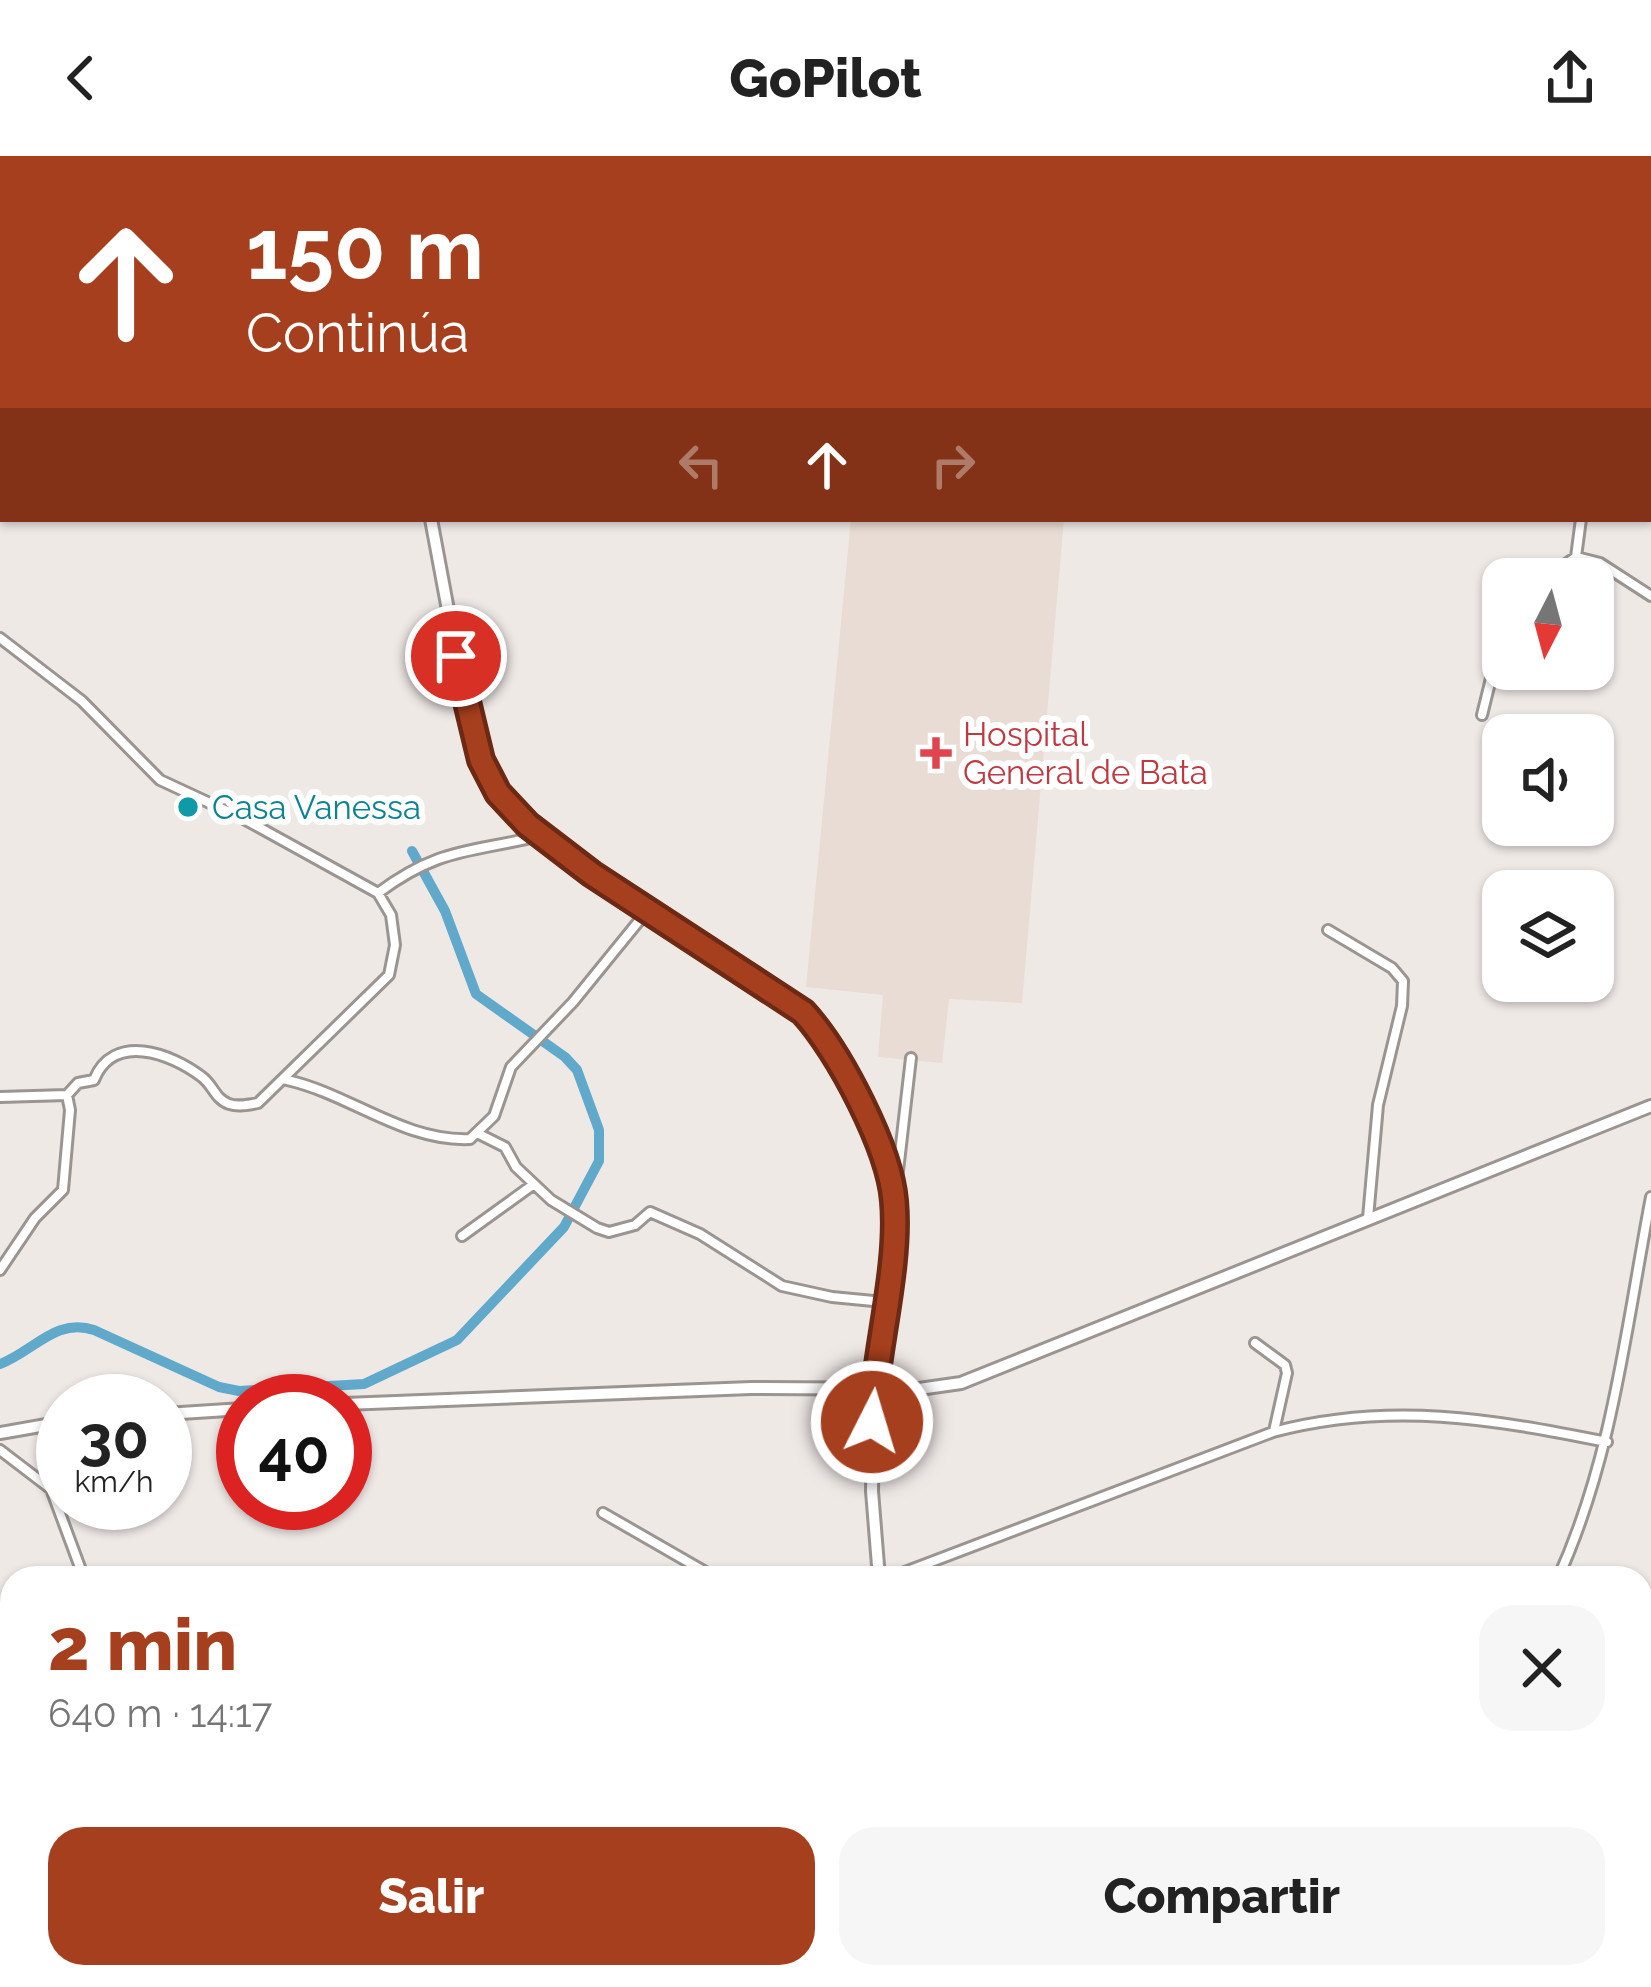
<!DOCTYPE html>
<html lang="es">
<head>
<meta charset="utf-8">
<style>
	body { margin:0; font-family:Raleway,sans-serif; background:#f6f6f6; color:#222; height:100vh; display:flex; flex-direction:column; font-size:45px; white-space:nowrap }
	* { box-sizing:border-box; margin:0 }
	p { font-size:39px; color:#767676 }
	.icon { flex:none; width:66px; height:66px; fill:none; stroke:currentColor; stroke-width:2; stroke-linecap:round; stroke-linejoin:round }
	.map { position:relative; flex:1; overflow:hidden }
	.details { position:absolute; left:0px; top:1410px; width:1653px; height:423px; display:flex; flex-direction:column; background:#fff; border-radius:36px 36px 0 0; box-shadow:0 3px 9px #0004 }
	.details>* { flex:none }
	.hud { position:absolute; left:0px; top:0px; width:1653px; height:366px; box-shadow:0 3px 9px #0004; background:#a63f1d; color:#fff; overflow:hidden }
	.needle { width:78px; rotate:186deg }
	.tools { position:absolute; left:1482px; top:402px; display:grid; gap:24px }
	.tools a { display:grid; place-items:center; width:132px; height:132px; border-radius:24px; background:#fff; box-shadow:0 3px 9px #0004; font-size:60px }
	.speed { position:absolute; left:36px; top:1218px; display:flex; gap:24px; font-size:60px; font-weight:700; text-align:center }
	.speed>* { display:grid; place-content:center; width:156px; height:156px; border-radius:50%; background:#fff; box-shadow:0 3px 9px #0004; line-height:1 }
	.speed small { font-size:30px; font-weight:400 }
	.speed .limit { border:18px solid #d22; background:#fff; color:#111 }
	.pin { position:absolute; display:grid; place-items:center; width:102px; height:102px; color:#fff; margin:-51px; border:6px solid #fff; border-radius:50%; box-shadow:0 3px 12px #0007 }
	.me { position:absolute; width:132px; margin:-66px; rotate:5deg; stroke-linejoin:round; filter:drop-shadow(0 0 9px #0008) }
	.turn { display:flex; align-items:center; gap:42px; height:252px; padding:0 48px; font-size:54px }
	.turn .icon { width:156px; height:156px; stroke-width:2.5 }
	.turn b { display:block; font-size:84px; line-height:102px }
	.lanes { display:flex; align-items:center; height:114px; padding:0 48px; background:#0003; justify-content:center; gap:60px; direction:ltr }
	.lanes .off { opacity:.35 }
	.round { display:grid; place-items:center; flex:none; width:126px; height:126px; border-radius:36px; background:#f6f6f6 }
	.head { display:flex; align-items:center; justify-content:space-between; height:204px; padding:0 48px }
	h1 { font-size:72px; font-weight:800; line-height:90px; color:#a63f1d }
	.cta { display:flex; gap:24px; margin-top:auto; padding:24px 48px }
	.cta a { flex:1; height:138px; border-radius:36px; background:#a63f1d; color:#fff; font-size:48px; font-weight:800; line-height:138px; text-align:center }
	.cta a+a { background:#f6f6f6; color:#222 }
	header { display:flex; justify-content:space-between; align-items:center; height:156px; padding:0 48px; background:#fff; font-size:54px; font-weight:800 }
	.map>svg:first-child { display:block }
	.built { fill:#e9dcd4 }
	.education { fill:#e4ddf2 }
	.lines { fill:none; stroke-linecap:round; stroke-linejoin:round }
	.canal { stroke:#60a9cb; stroke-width:10 }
	.street-casing { stroke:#9b9592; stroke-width:14 }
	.secondary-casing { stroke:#9b9592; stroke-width:16 }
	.street { stroke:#fff; stroke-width:8 }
	.secondary { stroke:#fff; stroke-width:10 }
	.route-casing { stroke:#6c2913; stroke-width:30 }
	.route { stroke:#a63f1d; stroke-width:21 }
	.health-dot { fill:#e0444e; stroke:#fff; stroke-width:4.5 }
	.culture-dot { fill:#0f9aa8; stroke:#fff; stroke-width:4.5 }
	.labels { text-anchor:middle; stroke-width:12; stroke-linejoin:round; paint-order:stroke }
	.health-label { font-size:33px; fill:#be3a42; stroke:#fff; text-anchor:start }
	.culture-label { font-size:33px; fill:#0d838f; stroke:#fff; text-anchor:start }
</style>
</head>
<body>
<header><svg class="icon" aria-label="back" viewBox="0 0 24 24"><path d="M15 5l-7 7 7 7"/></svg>GoPilot<svg class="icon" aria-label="share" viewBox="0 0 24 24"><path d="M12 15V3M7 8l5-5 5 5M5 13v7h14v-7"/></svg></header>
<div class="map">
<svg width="1651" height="1831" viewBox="0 0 1651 1831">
	<rect width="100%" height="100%" fill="#efe9e6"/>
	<path class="built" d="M851,363H1064L1022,847L949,843L942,907L878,901L883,839L806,831Z"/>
	<path class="education" d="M88,1821H231L219,1831H90Z"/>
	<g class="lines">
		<path class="canal" d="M0,1208C33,1196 56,1161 94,1174L219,1231L239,1235L364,1228L457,1184L564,1071L599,1005V974L577,914L565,901L476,838L445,755L412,695"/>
		<g class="street-casing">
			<path id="street" d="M1190,3L1191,0
				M1650,125L1651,123
				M1576,401L1581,363
				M1544,423L1576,401L1600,407L1651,440
				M0,482L82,545L160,624L244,663L378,737
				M1482,559L1503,474
				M1328,774L1392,812L1403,825L1402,850L1378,949L1368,1062
				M287,924C350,938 404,986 470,983L494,960L511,911L573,846L647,755
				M0,941L67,939L78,927L94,924C113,876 171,897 202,921C213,929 215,943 229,948C238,951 248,949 258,947L389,819L395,789L391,759L378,737C440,691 470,697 539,680
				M477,977L505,991L516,1011L551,1044L597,1072L609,1076L635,1069L650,1056L700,1078L782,1130L832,1141L884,1146
				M895,1041L911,902
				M462,1080L534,1028
				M0,1114L35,1062L63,1034L70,954L67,939
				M1255,1187L1285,1209L1287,1217L1274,1275
				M0,1294L51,1333L84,1422
				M603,1357L716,1422
				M889,1422L1273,1276C1390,1245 1492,1263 1607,1286
				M1558,1422C1613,1301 1626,1171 1651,1041
				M0,1537L12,1539
				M80,1821L82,1831
				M285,1821L296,1831
				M1246,1821L1247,1831
				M226,1831L238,1821
				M519,1831V1821
				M826,1831L831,1821
				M1098,1831L1102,1821"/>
		</g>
		<g class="secondary-casing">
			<path id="secondary" d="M120,0L124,3
				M81,3L85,0
				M504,3L506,0
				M0,52L3,50
				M431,363L471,577L498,637L528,669L592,718L803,856L831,893L874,980L894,1043L874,1233L872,1335L879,1422
				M345,1248L751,1232L919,1233L961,1227L1651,950
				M165,1258L243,1253
				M0,1277L63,1266
				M1641,1693L1651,1692
				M1528,1821L1529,1831"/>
		</g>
		<use href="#street" class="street"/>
		<use href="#secondary" class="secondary"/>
	</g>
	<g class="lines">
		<g class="route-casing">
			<path id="route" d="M456,500L481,604L498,637L528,669L592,718L803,856C839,895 890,993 894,1045C900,1112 875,1196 872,1266"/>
		</g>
		<use href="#route" class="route"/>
	</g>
	<path class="health-dot" d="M930 579h12v12h12v12h-12v12h-12v-12h-12v-12h12z"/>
	<circle class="culture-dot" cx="188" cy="651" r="12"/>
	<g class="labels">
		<g class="health-label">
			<text x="963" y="590">Hospital<tspan x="963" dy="38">General de Bata</tspan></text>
		</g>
		<g class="culture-label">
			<text x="212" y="663">Casa Vanessa</text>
		</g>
	</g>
</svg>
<div class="tools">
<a><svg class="needle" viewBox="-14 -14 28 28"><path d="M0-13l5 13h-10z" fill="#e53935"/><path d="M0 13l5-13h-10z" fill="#767676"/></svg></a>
<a><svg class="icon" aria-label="sound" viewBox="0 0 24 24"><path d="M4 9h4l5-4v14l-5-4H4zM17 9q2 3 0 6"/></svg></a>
<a><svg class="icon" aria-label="layers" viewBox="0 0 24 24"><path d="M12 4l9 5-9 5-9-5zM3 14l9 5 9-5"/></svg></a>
</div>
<div class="speed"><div>30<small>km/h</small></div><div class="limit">40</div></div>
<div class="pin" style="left:456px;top:500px;background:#d93025"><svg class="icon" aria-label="arrive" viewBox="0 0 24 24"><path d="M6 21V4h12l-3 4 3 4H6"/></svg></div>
<svg class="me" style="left:872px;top:1266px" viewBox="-20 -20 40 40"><circle r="17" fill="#a63f1d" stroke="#fff" stroke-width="3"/><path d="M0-11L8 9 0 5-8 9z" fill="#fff"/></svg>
<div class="hud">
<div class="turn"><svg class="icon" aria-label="ahead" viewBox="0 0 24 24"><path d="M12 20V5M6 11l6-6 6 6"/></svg><div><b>150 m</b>Continúa</div></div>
<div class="lanes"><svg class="icon off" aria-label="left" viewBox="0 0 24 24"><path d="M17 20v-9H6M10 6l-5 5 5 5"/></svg><svg class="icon" aria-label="ahead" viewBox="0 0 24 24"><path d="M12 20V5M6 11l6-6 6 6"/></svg><svg class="icon off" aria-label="right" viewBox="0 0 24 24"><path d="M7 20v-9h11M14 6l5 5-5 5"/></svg></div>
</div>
<section class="details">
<div class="head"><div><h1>2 min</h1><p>640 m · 14:17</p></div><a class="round"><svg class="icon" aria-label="close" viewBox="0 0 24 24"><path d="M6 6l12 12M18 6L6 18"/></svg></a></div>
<div class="cta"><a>Salir</a><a>Compartir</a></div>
</section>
</div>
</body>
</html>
